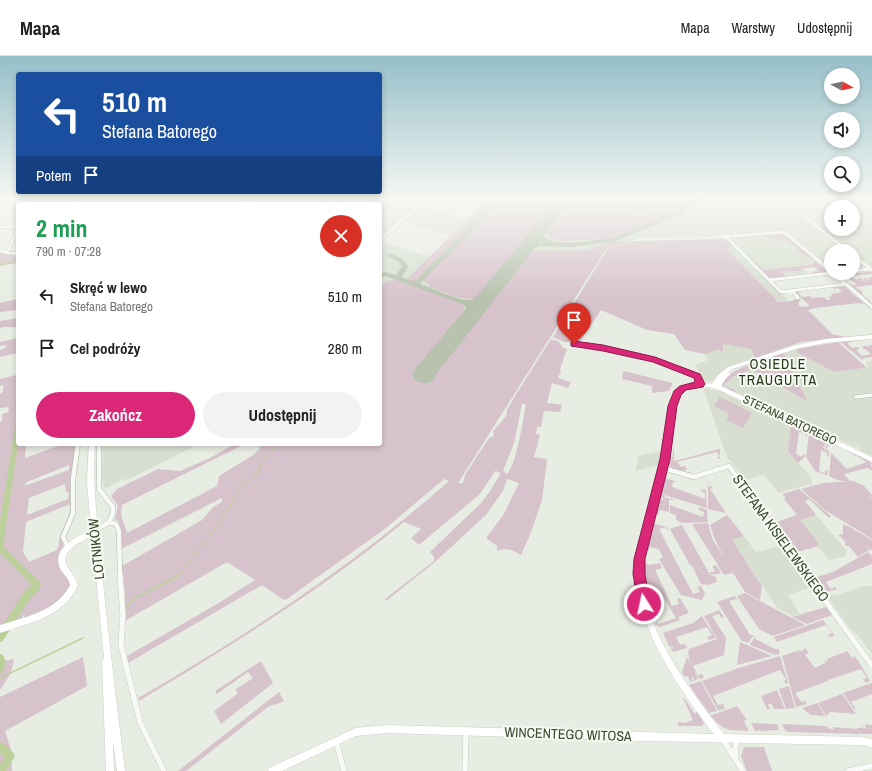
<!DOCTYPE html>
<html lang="pl">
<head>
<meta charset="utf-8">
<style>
	body { margin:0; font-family:"Archivo Narrow",sans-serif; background:#f2f2f2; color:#222; height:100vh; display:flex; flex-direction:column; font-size:15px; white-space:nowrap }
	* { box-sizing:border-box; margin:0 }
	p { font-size:13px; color:#767676 }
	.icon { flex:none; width:22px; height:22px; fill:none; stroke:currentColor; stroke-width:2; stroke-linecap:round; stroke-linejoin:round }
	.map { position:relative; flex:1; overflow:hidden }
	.sheet { position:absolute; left:16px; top:146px; width:366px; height:244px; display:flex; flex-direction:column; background:#fff; border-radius:4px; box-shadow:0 2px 6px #0003 }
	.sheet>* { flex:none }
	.top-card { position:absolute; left:16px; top:16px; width:366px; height:122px; border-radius:4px; box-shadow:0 2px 6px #0003; background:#1a4fa0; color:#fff; overflow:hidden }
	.needle { width:26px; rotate:98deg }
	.tools { position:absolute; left:824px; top:12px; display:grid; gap:8px }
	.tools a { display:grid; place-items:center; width:36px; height:36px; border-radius:50%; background:#fff; box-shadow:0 2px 6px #0003; font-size:20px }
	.pin { position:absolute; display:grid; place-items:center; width:34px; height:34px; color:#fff; margin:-41px -17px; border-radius:50% 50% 50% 0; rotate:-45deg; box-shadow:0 0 4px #0007 }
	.pin .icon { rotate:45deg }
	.me { position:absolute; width:44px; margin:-22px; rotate:350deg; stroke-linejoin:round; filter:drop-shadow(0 0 3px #0008) }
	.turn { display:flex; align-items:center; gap:14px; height:84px; padding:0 20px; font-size:18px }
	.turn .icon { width:52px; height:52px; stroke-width:2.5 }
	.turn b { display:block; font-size:28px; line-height:34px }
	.then { display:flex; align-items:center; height:38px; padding:0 20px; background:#0003; gap:8px; font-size:15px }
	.round { display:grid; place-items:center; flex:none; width:42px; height:42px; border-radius:21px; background:#f2f2f2 }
	.overview { display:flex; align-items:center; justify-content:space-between; height:68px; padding:0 20px }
	h1 { font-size:24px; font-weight:800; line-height:30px; color:#1e9e55 }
	.button { display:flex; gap:8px; margin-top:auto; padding:8px 20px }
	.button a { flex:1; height:46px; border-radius:24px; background:#db2777; color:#fff; font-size:16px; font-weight:800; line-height:46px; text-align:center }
	.button a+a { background:#f2f2f2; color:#222 }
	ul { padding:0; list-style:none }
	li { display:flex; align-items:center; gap:12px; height:52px; padding:0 20px }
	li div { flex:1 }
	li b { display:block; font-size:15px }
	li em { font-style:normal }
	header { display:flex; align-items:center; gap:24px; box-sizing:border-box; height:56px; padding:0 20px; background:#fff; border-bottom:1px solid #e0e0e0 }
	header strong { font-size:19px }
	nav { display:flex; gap:22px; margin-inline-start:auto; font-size:14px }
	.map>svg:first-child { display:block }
	.built { fill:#d8dfd1; fill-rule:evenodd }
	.green { fill:#d7c3cb; fill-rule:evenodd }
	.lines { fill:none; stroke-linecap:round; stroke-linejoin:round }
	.stream-far1 { stroke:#bcd09b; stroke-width:1 }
	.stream { stroke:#bcd09b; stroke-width:1.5 }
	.river { fill:#bcd09b; fill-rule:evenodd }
	.taxiway { fill:#b9c2af; fill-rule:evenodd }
	.runway { fill:#b9c2af; fill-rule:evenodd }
	.street-far3-casing { stroke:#b0b8a7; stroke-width:3.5 }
	.street-far2-casing { stroke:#b0b8a7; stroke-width:4.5 }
	.street-far1-casing { stroke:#b0b8a7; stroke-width:5.5 }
	.street-casing { stroke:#b0b8a7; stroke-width:6 }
	.secondary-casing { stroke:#b0b8a7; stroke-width:0.5 }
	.street-far3 { stroke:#f8faf7; stroke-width:3 }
	.street-far2 { stroke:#f8faf7; stroke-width:3.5 }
	.street-far1 { stroke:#f8faf7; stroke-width:4.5 }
	.street { stroke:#f8faf7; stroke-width:5.5 }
	.secondary { fill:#fff; fill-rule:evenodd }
	.route { fill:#db2777; stroke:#8e194d }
	.labels { text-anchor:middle; stroke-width:4; stroke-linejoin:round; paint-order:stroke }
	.street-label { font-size:12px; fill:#384729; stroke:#f7f9f3 }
	.quarter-label { font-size:14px; letter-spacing:1px; fill:#29381b; stroke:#f7f9f3 }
	.near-street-label { font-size:14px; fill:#384729; stroke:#f7f9f3 }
</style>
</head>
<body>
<header>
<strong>Mapa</strong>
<nav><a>Mapa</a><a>Warstwy</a><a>Udostępnij</a></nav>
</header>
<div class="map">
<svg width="872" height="715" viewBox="0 0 872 715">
	<rect width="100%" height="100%" fill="#e8ede3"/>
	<path class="built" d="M379,142H392L416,149L380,182V148H372Z
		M489,142H872V144L794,151L787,145H783L794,153L872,146V210L853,213V195H831V213L826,208L801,210L809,218L768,224L789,245L778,246L725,191L736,190L726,180L641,182L606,194L458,427L380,388V213L382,212L380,211V188L383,186L429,201L451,180L404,165L421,150L467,164ZM831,151H853V173H831Z
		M723,287L751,293L755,302L727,311L711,326L701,325L696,309L708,304L705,298L719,293Z
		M796,293L798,297L834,316L864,312L869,310L865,306L872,305V400L861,395L858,388L857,392L788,359L776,354L775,355L745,341L724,329L734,320L738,321L739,319L751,313L808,345L784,296Z
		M703,332L722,336L792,369L788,395L812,423V428L778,437L764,419L745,424L727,401Z
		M103,388H199L125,425L124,422L107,432L104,431L102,420Z
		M661,395L659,409L636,415L638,400Z
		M816,459L847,495L845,501H841L829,504L818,491L799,464Z
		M744,480L756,496L784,489L813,531L788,539L800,558L793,560L777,552L732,484Z
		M864,530H872V598L858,580L850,572L827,540L837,539Z"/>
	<path class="green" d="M489,142H562L481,240C465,248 445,236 430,231L428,227L423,225L497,149L494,148L418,225H409L407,220L409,221Z
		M573,142H694L675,158L613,183L558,185L548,181V174Z
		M720,142H784L726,148Z
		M777,178L787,180L814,203C804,203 798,192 790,187C782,182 770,185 763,179Z
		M725,183L734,190L726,192L778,246L792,245L799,242L801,243L798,248L801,251L810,250L795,236L800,234L802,236L798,237L802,241L810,240L812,242L824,241L827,244H831L828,241L832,240L831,238L842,236L838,232L834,233L832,231L845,230L865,249L859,247L815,252L808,254L832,278L846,281L801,286L755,302L751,293L723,288V295L721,296L719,293L705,298L685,294L674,278L647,274L601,254L579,287L564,286L553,281L607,194L633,185Z
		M612,185H631L605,194L458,427H463L465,419L489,382L494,380L493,375L506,360L507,354L515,340L551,283L559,286L563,292L567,293L560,313L561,315L558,322L571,326L568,332L552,327L547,347L562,349L560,356L544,355L541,371H537L536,378L540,379L534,401L547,403L542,444L530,479L521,499C512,494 507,491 497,495V490L486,482L504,458L519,427L507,423L503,435L486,459L435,506L386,545L385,543L434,505V501L430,496L480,448L488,438L501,417L495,415L480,438L419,489L411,482L421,473L404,466C322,534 230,590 139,645L138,642C247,579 354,509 449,425L444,423L386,472L287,543L284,544L262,529L128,607L127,600L217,548L255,524L227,506L125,565V537L122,510L202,464L213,451L222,446V442L121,493V472L118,467L119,466L115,463L118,450L111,440L117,433L158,413L180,415L210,402L234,388H245L122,449L121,459L127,477L217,430L219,420L253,399L260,393L259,388H380V232L388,225L397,224L460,247L464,251V260L412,322L428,328L435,319L439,309L531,195L587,194ZM522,348H526C523,364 517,407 507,418L503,415L514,387Z
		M738,192H739L763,214L811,209L815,205L829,216L813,218L811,216L818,215L814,211L801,213V215H781L786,221L767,222Z
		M0,196L18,200V207L0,210Z
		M865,214L872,216V218L850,220L859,225L857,223L861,222L864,225L865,224L863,222H866L869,224L870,223L868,222L872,221V229L855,231L863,236L861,238L872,247L869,246L837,218H842L841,221L849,228L854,229L856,228L843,217L847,218L866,216Z
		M18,243V271C10,272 6,270 0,272V265L16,262L17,254L0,256V247Z
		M18,282V297L0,301V294L5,292L7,289L0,290V286Z
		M872,283L849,286L848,288L852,292L857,291L860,293L856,294L862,300L871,298L865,293H862L864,292L862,290H867L870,292L868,289H872V301L863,302L864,305L840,286Z
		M838,286L866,311L864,312L834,316L798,297L796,293Z
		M784,297L808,346L751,313L739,319L738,321L734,320L724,329L735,334L734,336L722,329C723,313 771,302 784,297Z
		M18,314V388H26L25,402L64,388H76L74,397L71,456L63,486L64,492C52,510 62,512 71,528L67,539L45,554L25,562L24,559L21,563L7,571L0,586V366L2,365V358L8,356L9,351L0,352V338L2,337L4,329L0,330V323L16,319ZM69,409V414L24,430L27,426ZM65,428L66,435L69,437L68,443L27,459L29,442ZM68,449H70C71,460 63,470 60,481C59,485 59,490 57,494L29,506L23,496L26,466Z
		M623,315L673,327L669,335L652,337V330L622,323Z
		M720,341L752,357L743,372L726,364L729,358L714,350Z
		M791,368L807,376V381L805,378L799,376L796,398L802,401L803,398L805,399V401L798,407L788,395Z
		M809,377L816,380L814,382L819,384L818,381L828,386L823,391L829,397V401L827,400V397L821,394L819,415L825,417L826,414L828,415L827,419L815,415L806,401Z
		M830,386L838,391L831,388L826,392L847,413L867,406L844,393L871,406L872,415L868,412L844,418L849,424H852C843,427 837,424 829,420L831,398L825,392V391Z
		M674,389V405L720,393V402L718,403L717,402L720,400L716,396L677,406L681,411L685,410L687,414L676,415L672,414L673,412L670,413L671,410L668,409L669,402L672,403Z
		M704,420L713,432L710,433L726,457L708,453V434L705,426L708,431H711Z
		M665,422L677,426H673L672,431L705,443V437L701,435V433L706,434L707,452L661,438Z
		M853,425L863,429L872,439V441L869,440L872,442V483L825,454L801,433L823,427Z
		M799,433L831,460L829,462L809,443L805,445L816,459L800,464L819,488L817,489L818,490L798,496L776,466L797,459L784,443L786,442L782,438Z
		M660,438L665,440V443H666V441L669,442V456L660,454L658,459H656L659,443L663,444V442L660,440Z
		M670,442L674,444H670V449L703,461L704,456L699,454V451L707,454L708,466L682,467L676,464V459L670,457Z
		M727,459L744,480L732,484L762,530L760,544L745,536L733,517L724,519L692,468L708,467L712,482L724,502L714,481L710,469Z
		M654,468L667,471L669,474H668L666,471L659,473L693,538L700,536L697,531L701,530L705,537L702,544L681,539L659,503L663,502L659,493L649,491V494H646Z
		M684,468L682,469L709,517L715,515L712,510L716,509L721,517C712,521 697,515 690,509L670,473Z
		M843,468L854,473V476L855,474L872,484V493L870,494L866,489L869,494L858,501L849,490H846L844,488L846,487L840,480L838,481L839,479L843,478Z
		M868,496L872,500V508L826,526L831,533L835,531L837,533L831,535L829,534L830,535L825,537L823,535L825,534L822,530L820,531L814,522L833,516Z
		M644,507L648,509L660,507L662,512L655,514L672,550L679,548L677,543L680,542L689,557L678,561L680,564L660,571L657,570L656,566L658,568L676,562L660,535L648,538L656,563H654C648,547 640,525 644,507Z
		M693,512L716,521L717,526L708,529L701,528Z
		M745,537L805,569L773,580L759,573L737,540Z
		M735,540L739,546L736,543L729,545L750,579H754L748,587L741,584L717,546Z
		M826,551L832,559L807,568L792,561Z
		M719,554L724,561L721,562L719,558L712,560L726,582L724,599L693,610L698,619L702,618L704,622L700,623C694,615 686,603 689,593L717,583L704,560Z
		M702,560L716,582L709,584L707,581L712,579L707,571L676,581L680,589L685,588L687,592L673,596L670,591L674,593L673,591L669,590L663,577L693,567Z
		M823,564L835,580L830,581L828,579L832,577L826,569L777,586L774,581Z
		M755,580V583L777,594L778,591L780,598L775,599L750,589Z
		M740,586L772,600L737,609Z
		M805,592L809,597L805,599L815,612L825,607L824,603L826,606L827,605V603L847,595L852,602L854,600C858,603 867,620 870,625L866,627L863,623L867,622L861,613L828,624V625L795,637L801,646L805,645L807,648L796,651L782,600L797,595L799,596L798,594L802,595Z
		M0,597L3,605L14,603L11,617L0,634Z
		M780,600L788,627L786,628L784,625L786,623L780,614L713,640L718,649L723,648L725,653L718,654L702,625L739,612Z
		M83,601L87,630L5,675L11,694L12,715H0V641Z
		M687,601L698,622L695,625L693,621L691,622L694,625L688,626L690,625L688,620L685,621L682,616Z
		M261,605L273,627L221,668L214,655L237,638L236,633L253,622L248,616L217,638L215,635Z
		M701,625L717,655L709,657L689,629Z
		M872,627V638L851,646L856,653H854L843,637Z
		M789,630L795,652L786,653L779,633Z
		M777,634L785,653H774L772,648H768L770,653H767L761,640Z
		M279,636L284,645L282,646L268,651L186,715H178Z
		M842,638L856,658L830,656L826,660L818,647Z
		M683,642H684L695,658L697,656L704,667L702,670H678V666L685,667L693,664Z
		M817,647L825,660L811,659L802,652Z
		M737,650L747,664L744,665L749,675C730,674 724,676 711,660L712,659Z
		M751,667L777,668L779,674L762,675L758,673L759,675H755Z
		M782,668L827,670L828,672L834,674L833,671L857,673V672H863L861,668L864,672L866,673L865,668L872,669V678H862L858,674L861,678L788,676L785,674Z
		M744,691H764L772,715H747L741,700Z"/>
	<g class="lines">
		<path class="stream-far1" d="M329,142L341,148
			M178,520L211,478L244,428L258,418L260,409L276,388"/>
		<path class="stream" d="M126,552L130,546L136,542L179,519
			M0,622L83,582"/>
		<path class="river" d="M18,203V205L0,210V208Z
			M16,365H18V388L3,490L40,526L41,529L38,535L30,542L3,585L0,586V574L24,536L32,529L0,497V465Z
			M0,598L3,599L6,606L3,616L0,617Z
			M0,686C6,689 12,694 15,700L6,715H0V708L4,701L0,697Z"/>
		<path class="taxiway" d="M697,142L704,143L696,146L682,158L616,185L572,191L541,190L526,195L523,193L538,187L543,186L538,182L537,175L540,173L543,175L544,181L553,186L572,187L613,182L678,156L692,144Z
			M493,147L498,148L420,228C435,233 450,241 465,244C474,245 481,238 490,239V243L479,248H471L474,252L472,264H469L465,262L466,252L462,248L385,220L380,222V218L385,216L396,219L402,211L399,206L388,200L387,199L390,197L404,204L408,211L402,221L411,225L417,224Z
			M438,297L442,300L434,324L426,328L416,325L413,321L414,316L428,307L432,306L435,298ZM429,314L427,320L425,322L421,320Z"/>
		<path class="runway" d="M559,142H574L431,325L423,327L415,325L412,319L415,313Z
			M639,142H654L647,154L642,156L637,154L634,151Z"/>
		<g class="street-far3-casing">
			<path id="street-far3" d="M3,142L8,151L11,171
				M167,142L169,148
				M245,148L259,142
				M801,158L848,195
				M0,171H18
				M720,181L784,176L831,215
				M726,181L781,236L846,228
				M380,184L426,142
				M0,195L18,198
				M7,197L18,172
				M853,199L872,214
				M853,215L870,213
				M833,217L861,241
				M769,224L832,217
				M792,234L797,241"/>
		</g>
		<g class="street-far2-casing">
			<path id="street-far2" d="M797,240L798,242
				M860,240L872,251
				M573,288L603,292L655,304L697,320L700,328
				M856,341L872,339"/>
		</g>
		<g class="street-far1-casing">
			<path id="street-far1" d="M663,412L694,421L729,410L808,520
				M109,466L116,468L119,475L120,520
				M95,475L109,466L113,457V451L99,433V388
				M68,491L63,481L73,457V423L78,388"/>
		</g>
		<g class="street-casing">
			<path id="street" d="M120,519L123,559L121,589L140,666L164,715
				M807,519L872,610
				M722,682L743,715
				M336,685L344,715
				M736,700L735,692L738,683
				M465,715L466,676
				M848,715L872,710"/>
		</g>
		<g class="secondary-casing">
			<path id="secondary" d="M321,142H326L318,148H314Z
				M872,279V283L825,287L796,293L732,313L728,316L731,318L727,321L721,330L872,401V406L717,333C705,330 689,327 680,338C671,351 673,374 670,389C666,416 659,444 651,471C649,481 645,490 644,501C642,515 643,529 646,543C657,591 694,639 724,678L860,681L872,683V691L860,689L646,685L387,677L356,680L282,715H268L269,712L356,672L387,669L714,678C677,630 629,563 637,500C639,490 642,480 645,470C653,442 663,413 665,384C667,369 666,347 677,334C686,325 700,326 712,328L718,319L728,311L793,290L825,283Z
				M89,388H95C92,425 97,461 100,497C107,570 116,642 125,715H117L113,685L114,715H106L102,605L104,602L92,480C82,485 60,495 66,509C68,512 70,514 72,517C75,521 76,525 78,529C64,561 30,567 0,577V569C26,561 57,555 70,529C69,522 63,518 60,512C51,492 77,481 91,474L87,425Z"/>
		</g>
		<use href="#street-far3" class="street-far3"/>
		<use href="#street-far2" class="street-far2"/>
		<use href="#street-far1" class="street-far1"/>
		<use href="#street" class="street"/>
		<use href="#secondary" class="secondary"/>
	</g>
	<linearGradient id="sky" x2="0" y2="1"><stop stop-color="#96bfc9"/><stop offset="0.59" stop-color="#f5f7f2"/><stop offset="1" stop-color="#f5f7f2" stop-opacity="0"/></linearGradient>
	<rect width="872" height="242" fill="url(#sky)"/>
	<path class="route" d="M574,285L603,289L655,301L700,318L705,328L703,331L686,334L681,339L677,350L670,403L645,503V518L650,548L648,553L644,554L640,553L638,548L633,518L634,503L660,403L668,350L674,335L680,330L695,326L694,322L653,306L603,295L571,290V286Z"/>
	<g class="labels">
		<g class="street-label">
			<text transform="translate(790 364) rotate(25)" y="4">STEFANA BATOREGO</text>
		</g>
		<g class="quarter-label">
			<text x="778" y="313">OSIEDLE<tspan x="778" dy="16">TRAUGUTTA</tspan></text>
		</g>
		<g class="near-street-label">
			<text transform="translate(781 482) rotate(54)" y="5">STEFANA KISIELEWSKIEGO</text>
			<text transform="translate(96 493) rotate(-96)" y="5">LOTNIKÓW</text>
			<text transform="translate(568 678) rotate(2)" y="5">WINCENTEGO WITOSA</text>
		</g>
	</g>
</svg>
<div class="tools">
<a><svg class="needle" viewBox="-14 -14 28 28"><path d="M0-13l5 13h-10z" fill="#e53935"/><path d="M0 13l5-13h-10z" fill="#767676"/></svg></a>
<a><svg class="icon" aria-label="sound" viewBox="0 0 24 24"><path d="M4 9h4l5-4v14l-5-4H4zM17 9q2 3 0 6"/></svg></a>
<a><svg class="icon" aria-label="search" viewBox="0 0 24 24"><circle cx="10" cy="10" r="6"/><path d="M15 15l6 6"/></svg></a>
<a>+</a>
<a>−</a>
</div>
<div class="pin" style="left:574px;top:288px;background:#d93025"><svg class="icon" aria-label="arrive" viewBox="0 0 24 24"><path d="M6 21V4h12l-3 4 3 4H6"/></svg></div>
<svg class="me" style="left:644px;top:548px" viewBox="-20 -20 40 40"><circle r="17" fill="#db2777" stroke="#fff" stroke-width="3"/><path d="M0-11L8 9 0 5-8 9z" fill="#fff"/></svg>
<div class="top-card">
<div class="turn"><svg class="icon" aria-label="left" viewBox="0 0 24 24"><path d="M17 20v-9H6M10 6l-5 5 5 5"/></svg><div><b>510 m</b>Stefana Batorego</div></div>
<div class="then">Potem<svg class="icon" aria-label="arrive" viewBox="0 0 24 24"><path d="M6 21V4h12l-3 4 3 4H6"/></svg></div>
</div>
<section class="sheet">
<div class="overview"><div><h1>2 min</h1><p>790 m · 07:28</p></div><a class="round" style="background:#d93025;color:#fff"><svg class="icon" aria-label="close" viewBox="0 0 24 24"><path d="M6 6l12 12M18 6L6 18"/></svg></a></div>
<ul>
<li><svg class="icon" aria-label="left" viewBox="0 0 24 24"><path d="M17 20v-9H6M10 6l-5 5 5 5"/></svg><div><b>Skręć w lewo</b><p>Stefana Batorego</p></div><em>510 m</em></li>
<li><svg class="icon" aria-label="arrive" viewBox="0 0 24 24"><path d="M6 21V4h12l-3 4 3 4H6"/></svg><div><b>Cel podróży</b></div><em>280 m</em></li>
</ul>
<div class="button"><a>Zakończ</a><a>Udostępnij</a></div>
</section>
</div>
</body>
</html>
